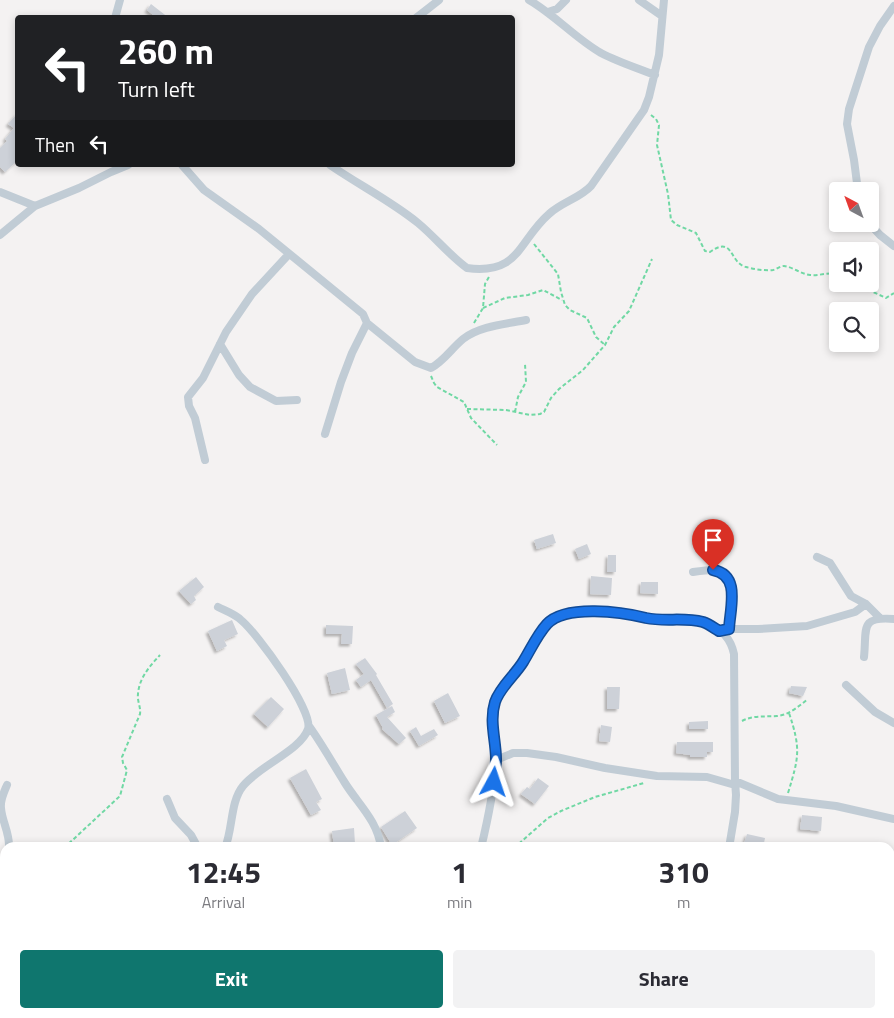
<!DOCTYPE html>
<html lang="en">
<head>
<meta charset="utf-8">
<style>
	body { margin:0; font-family:"Titillium Web",sans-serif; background:#f2f2f3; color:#2b2b33; height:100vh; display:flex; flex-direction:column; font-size:19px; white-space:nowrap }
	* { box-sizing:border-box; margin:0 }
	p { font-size:16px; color:#7c7c81 }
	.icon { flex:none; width:28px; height:28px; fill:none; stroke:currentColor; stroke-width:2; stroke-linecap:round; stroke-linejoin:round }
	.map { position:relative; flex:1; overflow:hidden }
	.panel { position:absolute; left:0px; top:842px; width:895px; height:176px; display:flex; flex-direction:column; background:#fff; border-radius:15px 15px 0 0; box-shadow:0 2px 8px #0003 }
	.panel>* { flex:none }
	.banner { position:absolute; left:15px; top:15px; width:500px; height:152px; border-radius:5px; box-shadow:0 2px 8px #0003; background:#202124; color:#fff; overflow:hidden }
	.needle { width:32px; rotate:319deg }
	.buttons { position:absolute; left:829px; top:182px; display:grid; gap:10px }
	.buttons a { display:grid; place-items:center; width:50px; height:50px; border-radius:5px; background:#fff; box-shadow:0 2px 8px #0003; font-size:25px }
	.pin { position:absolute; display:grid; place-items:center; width:42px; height:42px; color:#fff; margin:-51px -21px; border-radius:50% 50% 50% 0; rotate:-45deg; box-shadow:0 0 5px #0007 }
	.pin .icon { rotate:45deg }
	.me { position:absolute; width:55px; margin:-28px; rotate:5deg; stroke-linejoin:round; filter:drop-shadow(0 0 4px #0008) }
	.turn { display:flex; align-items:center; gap:18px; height:105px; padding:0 20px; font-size:22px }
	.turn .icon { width:65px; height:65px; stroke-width:2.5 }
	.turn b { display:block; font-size:35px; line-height:42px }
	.then { display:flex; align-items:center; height:48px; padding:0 20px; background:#0003; gap:10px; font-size:19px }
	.eta { display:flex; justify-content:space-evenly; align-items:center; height:85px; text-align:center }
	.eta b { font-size:30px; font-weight:700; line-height:35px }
	.cta { display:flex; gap:10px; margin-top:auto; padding:10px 20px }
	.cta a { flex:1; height:58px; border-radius:5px; background:#0f766e; color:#fff; font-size:20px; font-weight:700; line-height:58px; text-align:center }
	.cta a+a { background:#f2f2f3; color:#2b2b33 }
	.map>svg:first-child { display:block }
	.building { fill:#cdd1d8; filter:url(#shadow) }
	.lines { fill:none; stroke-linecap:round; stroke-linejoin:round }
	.path { stroke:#70d8a4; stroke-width:2; stroke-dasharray:4 2.5; stroke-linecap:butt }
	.service { stroke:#c1ccd5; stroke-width:4 }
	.minor { stroke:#c1ccd5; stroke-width:8 }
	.secondary { stroke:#c2cfdc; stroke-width:11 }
	.route-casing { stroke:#114b97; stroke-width:12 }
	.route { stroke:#1a73e8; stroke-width:9 }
</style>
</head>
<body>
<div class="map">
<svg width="894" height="1018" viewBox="0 0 894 1018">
	<defs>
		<filter id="shadow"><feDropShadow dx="-2.5" dy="2.5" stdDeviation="1" flood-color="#0004"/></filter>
	</defs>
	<rect width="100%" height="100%" fill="#f4f2f2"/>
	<path class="building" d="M151,4L169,18H157L147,10Z
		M18,113V160L5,172L0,167V148L7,141L5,139L14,128L8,124Z
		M553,534L556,543L537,549L534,540Z
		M587,544L591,554L579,559L575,549Z
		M608,555H616V572H607Z
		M591,576L612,578L611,595L590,594Z
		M196,577L204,587L194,596L196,600L191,604L179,591Z
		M641,582H658V594L640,593Z
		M232,620L238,634L224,640L227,646L217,651L208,631Z
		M326,625L353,626L352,644H341L342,634H326Z
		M365,658L377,674L376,675L393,704L387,708L371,680L361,687L356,680L364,674L356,664Z
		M345,668L350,690L332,694L327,673Z
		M791,686L807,687L803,696L789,693Z
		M607,687H620L619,709H607Z
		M448,693L460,716L445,723L434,701Z
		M271,697L284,709L268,727L254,714Z
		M392,706L395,712L387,717L406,738L399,744L382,729L383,728L376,715Z
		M708,721V729H689V722Z
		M601,725L612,727L610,742L599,741Z
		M416,727L421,736L434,729L438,735L419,746L410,731Z
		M677,742H713V752H707V757H690V755L676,753Z
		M306,769L322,799L316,802L321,810L311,815L290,778Z
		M538,778L549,786L535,804L521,794L527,787L530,789Z
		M405,811L417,828L392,845L381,827Z
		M802,815L822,817L821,831L800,829Z
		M354,828L355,844L334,846L332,831Z
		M747,834L765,838L763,848H751L752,846L744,844Z"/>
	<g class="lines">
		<path class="path" d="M651,115L656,119L659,125L657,145L668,194L671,220L677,225L696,233L705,251L710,252C734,235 729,263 746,267C753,269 765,271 773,270C777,269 780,266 784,266C793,267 801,274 810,275C819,276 828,272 838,274
			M534,244L558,274L561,292L565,305L570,310L587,318L596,337L605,345
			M856,284L886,298L894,293
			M483,308L505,298L528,295L543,290L562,300
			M474,323L483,308L485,284L489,277
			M431,376L434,383L437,387L464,402L471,418L497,445
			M467,409L506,410L530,415L540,414L544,412L551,398L559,389L583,370L605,345L614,327L629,311L652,259
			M515,412L518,397L526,382L525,364
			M742,721C753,715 765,717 777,716C789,715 799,706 808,699
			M788,793C799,757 801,749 789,713
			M64,848L120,796L127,770L123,763L122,757L140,714C141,707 137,701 138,694C139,678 150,666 160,655
			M514,848L548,818L561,811L595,797L644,783
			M569,1018L570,1014"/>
		<path class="service" d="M0,987L5,986
			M105,1018L106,1014
			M244,1018V1014
			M399,1018L400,1014"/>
		<path class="minor" d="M529,0C555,15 575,38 601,53C618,62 637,68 655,75
			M639,0L662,16
			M548,12L557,9L566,0
			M115,18L120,0
			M416,18L439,0
			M182,165L204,190L259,229L363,314L367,323L352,353L341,382L325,434
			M330,165C359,185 391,201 418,223C435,237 449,255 467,268C520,275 518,241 549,214C562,202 580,198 591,186L644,110L649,97L659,55L664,0
			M858,191L854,160L847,124L849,109L869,47L880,26L894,6
			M0,192L35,206
			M870,224L880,235L894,246
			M0,235L35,206L79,188L111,172L128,165
			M367,323L415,362L431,368C444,361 451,349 463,339C479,326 506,324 526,320
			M220,344L239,375L250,387L276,401L297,400
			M205,460L195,418L189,406L188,397L203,378L226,332L252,294L289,254
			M817,557L830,563L851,596L866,604L880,618
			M693,572C700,571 707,570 714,570C740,572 730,611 729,629
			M218,607C226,611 235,614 241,620C257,633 314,711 308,729C301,750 259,766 243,786C230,802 233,829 225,848
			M719,631L729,629H758L807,626L855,612L866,604
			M864,657C867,629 859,616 894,619
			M846,685L875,712L894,723
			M309,726C322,744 333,764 345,783C358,804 378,821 381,848
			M496,760L513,753H527L556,757L605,768L657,776L707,777L735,785
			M735,781L778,799L836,806L894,819
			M7,785C4,792 0,800 1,808C2,822 10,833 9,848
			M167,799L175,818L191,835L198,848
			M481,848C488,819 494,791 496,761C497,742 491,724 495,705C498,689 513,676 522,664C531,651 536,634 548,622C552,619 557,616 561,615C584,608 617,612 641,617C650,618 658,621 667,620C695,619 727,621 734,654L735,781L736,795L735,812L729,848
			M3,912L5,900
			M743,1014L745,1018
			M822,1018V1014"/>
		<path class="secondary" d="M0,913L5,912
			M890,989L894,990"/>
	</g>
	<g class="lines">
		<g class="route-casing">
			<path id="route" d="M494,782C494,774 496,767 496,759C496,741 489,721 495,702C500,687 515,675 523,662C531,649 537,635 547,624C566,604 622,612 646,618C665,622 684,617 703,622C709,624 714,628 719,631L729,629C730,608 741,575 713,570"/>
		</g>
		<use href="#route" class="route"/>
	</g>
</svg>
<div class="buttons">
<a><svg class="needle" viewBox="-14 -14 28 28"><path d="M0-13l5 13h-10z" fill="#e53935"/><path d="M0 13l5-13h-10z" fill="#7c7c81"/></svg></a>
<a><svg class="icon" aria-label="sound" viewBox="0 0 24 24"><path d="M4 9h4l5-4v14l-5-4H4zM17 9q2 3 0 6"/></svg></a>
<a><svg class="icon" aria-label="search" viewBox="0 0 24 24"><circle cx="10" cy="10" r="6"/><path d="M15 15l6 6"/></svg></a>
</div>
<div class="pin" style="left:713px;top:570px;background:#d93025"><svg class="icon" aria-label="arrive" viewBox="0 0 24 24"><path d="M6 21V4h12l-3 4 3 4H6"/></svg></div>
<svg class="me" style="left:494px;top:782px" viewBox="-20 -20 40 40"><path d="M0-17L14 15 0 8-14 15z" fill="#1a73e8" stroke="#fff" stroke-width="4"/></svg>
<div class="banner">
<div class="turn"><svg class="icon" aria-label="left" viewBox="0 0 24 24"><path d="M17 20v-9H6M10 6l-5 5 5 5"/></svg><div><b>260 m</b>Turn left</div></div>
<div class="then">Then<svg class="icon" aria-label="left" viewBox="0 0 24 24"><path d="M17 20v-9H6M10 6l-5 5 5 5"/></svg></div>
</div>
<section class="panel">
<div class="eta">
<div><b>12:45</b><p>Arrival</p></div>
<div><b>1</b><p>min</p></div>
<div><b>310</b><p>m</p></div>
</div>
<div class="cta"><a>Exit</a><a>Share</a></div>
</section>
</div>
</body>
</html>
